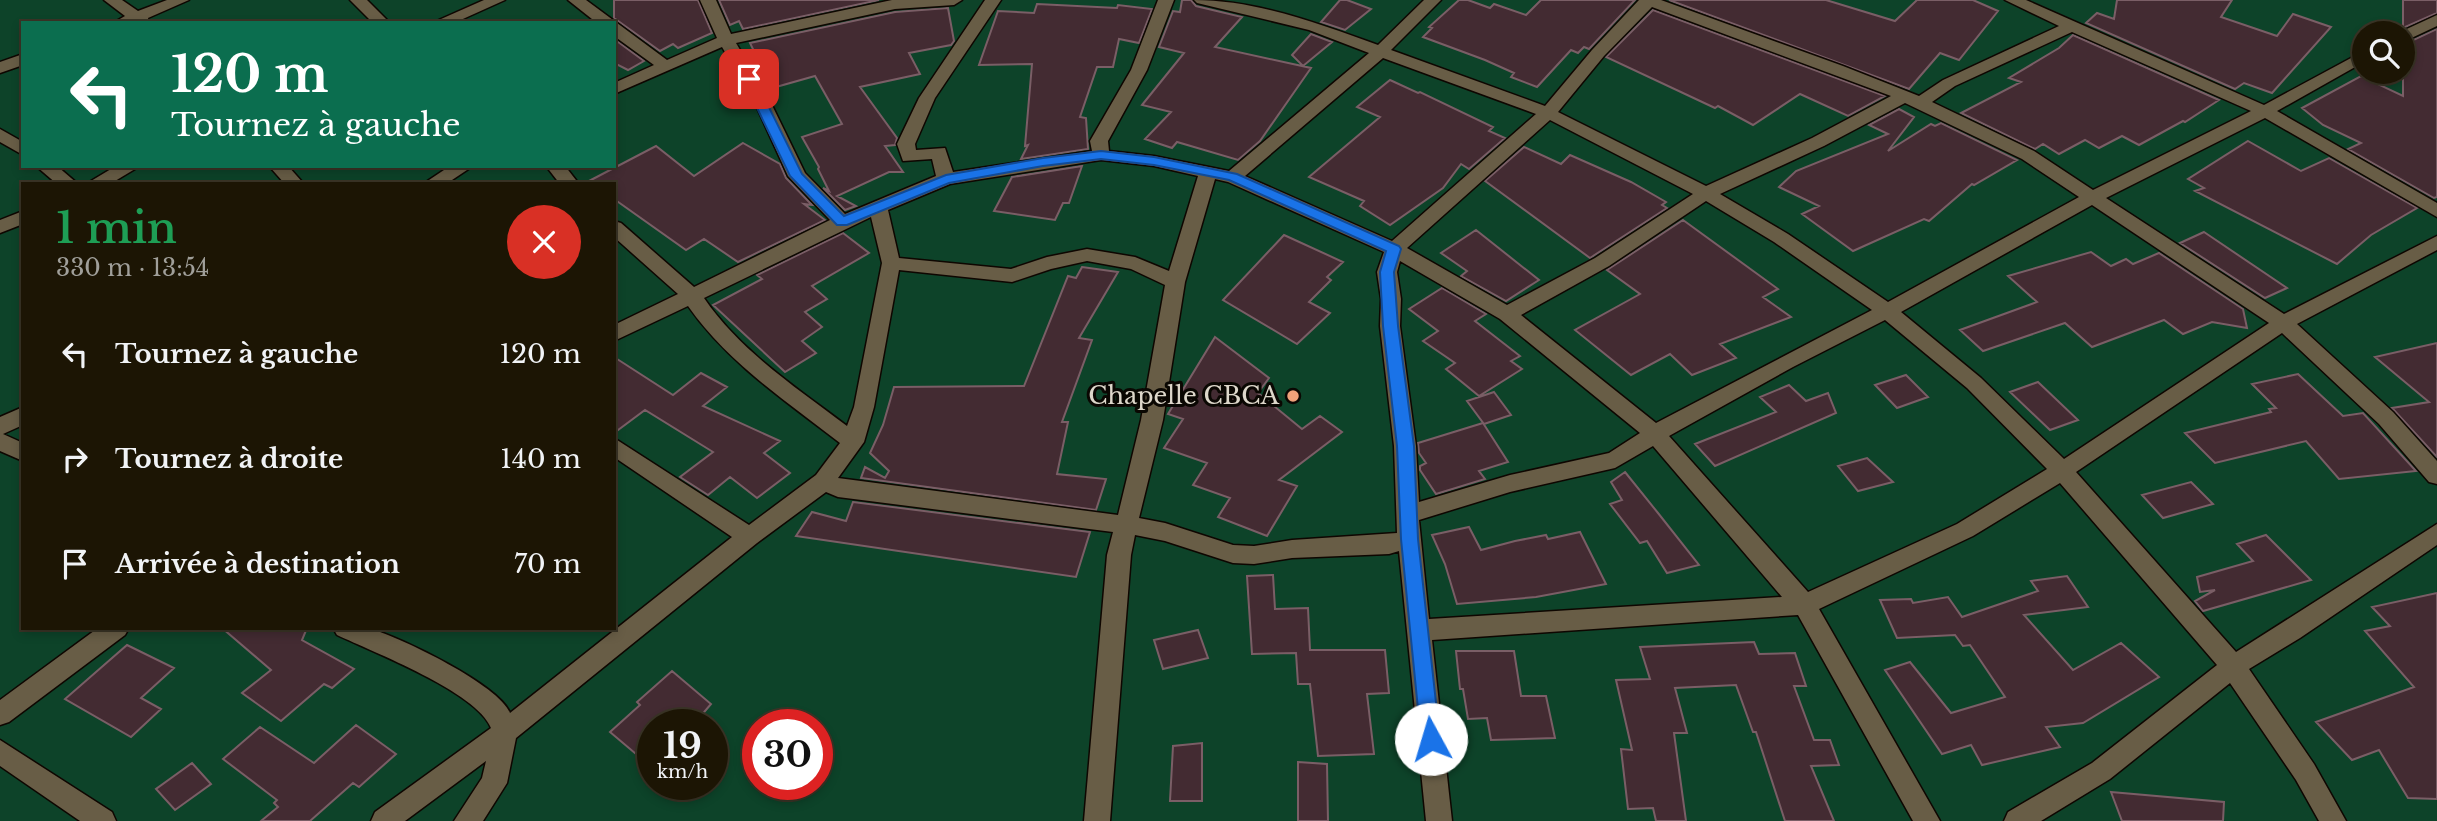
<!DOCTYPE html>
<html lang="fr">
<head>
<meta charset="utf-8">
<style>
	body { margin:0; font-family:"Libre Baskerville",serif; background:#292213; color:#f1f3f6; height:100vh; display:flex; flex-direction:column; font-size:26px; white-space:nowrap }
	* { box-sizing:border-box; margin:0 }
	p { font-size:23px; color:#a09f9a }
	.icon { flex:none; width:38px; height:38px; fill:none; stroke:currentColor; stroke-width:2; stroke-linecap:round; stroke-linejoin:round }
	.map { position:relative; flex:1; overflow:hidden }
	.panel { position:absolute; left:21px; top:182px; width:595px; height:448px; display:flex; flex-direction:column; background:#1c1504; border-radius:0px; box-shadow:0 4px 10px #0003,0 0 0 2px #3a3426 }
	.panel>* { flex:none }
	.top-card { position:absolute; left:21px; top:21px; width:595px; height:147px; border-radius:0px; box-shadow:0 4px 10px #0003,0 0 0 2px #3a3426; background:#0b6e4f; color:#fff; overflow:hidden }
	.tools { position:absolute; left:2352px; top:21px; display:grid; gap:14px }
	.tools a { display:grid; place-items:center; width:63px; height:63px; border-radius:50%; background:#1c1504; box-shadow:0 4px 10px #0003,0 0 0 2px #3a3426; font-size:35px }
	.speed { position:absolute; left:637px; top:709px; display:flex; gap:14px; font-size:35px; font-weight:700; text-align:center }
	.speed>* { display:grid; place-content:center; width:91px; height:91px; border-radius:50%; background:#1c1504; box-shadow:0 4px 10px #0003,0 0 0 2px #3a3426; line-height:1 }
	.speed small { font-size:18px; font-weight:400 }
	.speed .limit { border:10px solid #d22; background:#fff; color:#111 }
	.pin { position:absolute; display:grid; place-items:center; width:60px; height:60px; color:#fff; margin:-30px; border-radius:14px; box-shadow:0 4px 10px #0006 }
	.me { position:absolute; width:77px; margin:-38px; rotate:354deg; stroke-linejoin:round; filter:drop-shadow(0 0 5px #0008) }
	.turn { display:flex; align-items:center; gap:24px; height:147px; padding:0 35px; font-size:32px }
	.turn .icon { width:91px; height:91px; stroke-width:2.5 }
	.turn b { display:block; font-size:49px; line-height:60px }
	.round { display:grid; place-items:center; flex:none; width:74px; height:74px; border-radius:37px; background:#292213 }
	.head { display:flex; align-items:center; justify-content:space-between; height:119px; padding:0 35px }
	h1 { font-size:42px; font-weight:600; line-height:52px; color:#1e9e55 }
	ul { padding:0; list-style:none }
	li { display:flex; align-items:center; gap:21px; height:105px; padding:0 35px }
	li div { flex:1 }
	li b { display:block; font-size:26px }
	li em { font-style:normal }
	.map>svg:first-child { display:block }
	.green { fill:#0d4329; fill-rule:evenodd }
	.building { fill:#432b32; stroke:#7a5e66; stroke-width:2 }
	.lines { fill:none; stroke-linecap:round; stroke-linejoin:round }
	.minor-casing { stroke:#0e0600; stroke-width:3 }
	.minor { fill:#685d46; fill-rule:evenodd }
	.route { fill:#1a73e8; stroke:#114b97; stroke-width:2 }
	.poi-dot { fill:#f0a27a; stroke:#0a0702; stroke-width:2.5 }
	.labels { text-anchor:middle; stroke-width:6; stroke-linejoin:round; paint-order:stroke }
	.poi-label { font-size:24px; fill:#ddd7ca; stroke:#0a0702; text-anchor:end }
</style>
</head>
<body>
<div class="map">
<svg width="2437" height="821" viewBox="0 0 2437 821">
	<rect width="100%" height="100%" fill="#251c06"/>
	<path class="green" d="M0,0H2437V821H0ZM23,23H614V166H23ZM2364,33H2403V72H2364ZM23,184H614V628H23ZM653,724H712V784H653ZM758,724H817V784H758Z"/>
	<path class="building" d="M614,0H698L712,33L678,48L673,44L660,51L614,18Z
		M719,0H879L743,29L739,21L730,25Z
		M1182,0H1191L1196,6L1242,17L1215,47L1311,68L1260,141L1238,160L1177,142L1172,148L1145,139L1171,112L1142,105L1184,53L1159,47L1173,11L1180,12Z
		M1340,0H1347L1371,9L1345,30L1321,22Z
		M1459,0H1468L1490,8L1494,4L1526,15L1541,0H1635L1589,49L1584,47L1578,53L1571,50L1537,87L1511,77L1514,73L1485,60L1423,37L1432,28L1429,27Z
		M1669,0H1826L1895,21L1917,0H1973L1998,11L1959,60L1940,53L1909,89Z
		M2117,0H2232L2221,17L2277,36L2293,14L2331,27L2272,93L2244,83L2235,89L2086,23L2097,13L2114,19Z
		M2403,0H2437V13L2403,28Z
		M1037,4L1117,8L1118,5L1152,9L1139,43L1119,39L1113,67H1097L1080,117L1086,118L1088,149L1021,159L1028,145L1025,146L1032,64L979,65L998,11L1034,13Z
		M948,8L954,41L951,45L909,53L920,74L860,87L897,138L895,145L885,146L903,172H889L837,196L856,206L845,210L823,188L829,191L818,169L819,167L802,137L842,124L815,76L776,87L768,70L764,72L750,43L895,12Z
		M1653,10L1885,96L1848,116L1800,94L1753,125L1718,106L1715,108L1606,57Z
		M2437,29V197L2434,198L2348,149L2361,143L2323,125L2302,108L2361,76L2403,96V54L2411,49L2409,42Z
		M1311,34L1332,42L1303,66L1292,55Z
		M2073,35L2219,100L2185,122L2183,121L2139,145L2122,136L2099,148L2085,140L2059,154L2043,144L2035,149L1961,113L2021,82L2009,78L2059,48Z
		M614,39L644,61L628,70L614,63Z
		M1390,80L1418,93L1420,92L1493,127L1489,131L1505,138L1469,169L1461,164L1443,188L1390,225L1360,206L1364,201L1309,177L1380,117L1357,107Z
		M1899,109L1914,117L1888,151L1931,124L1935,126L1941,123L2017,160L1974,185L1972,184L1929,221L1924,219L1853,251L1802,214L1819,206L1779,187L1796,171L1888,134L1869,125Z
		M2248,141L2301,171L2329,158L2417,208L2371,235L2337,264L2195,191L2204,188L2188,179Z
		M743,143L780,164L786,178L812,205L804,204L825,220L738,262L704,239L686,250L614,199V184H593L589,181L656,146L694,176Z
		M1524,147L1561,164L1570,155L1631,182L1666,202L1662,205L1667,208L1590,258L1485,181Z
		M1082,166L1069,203H1063L1055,220L994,211L1012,177Z
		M1683,220L1778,289L1763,297L1791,317L1720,344L1736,358L1692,375L1670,354L1631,375L1575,330L1640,294L1607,270Z
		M1476,230L1539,280L1506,301L1461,276L1467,271L1441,253Z
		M2204,232L2287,288L2265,298L2180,243Z
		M843,233L869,253L812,286L827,299L805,312L822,327L802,341L816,353L785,372L713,305L762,279L757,275Z
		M1284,235L1343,262L1327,277L1331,280L1309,302L1330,313L1297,344L1223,300Z
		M2091,252L2111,266L2126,259L2133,264L2159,253L2243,309L2247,328L2212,322L2183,334L2164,320L2092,347L2065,323L1983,351L1960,330L2037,302L2008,276Z
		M1082,267L1118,272L1079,338L1092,340L1062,422H1068L1057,474L1106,479L1096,510L861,478L865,467L885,478L889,471L870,453L883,425L894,387L1024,386L1068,276L1076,278Z
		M1442,288L1486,314L1475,321L1520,356L1511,361L1522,369L1479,396L1446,369L1455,363L1423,341L1438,331L1409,309Z
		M1215,337L1269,378L1258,393L1302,429L1320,416L1342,432L1279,480L1297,486L1267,536L1218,517L1230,498L1193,485L1207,463L1164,448L1183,419L1168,414Z
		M2437,343V457L2392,408L2429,402L2375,357Z
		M614,357L673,395L701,373L727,387L703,406L780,441L764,453L790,473L757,498L730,477L708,495L680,477L713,452L645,410L614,433Z
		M2298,374L2343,416L2363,413L2416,471L2339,479L2306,441L2215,463L2185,433L2271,412L2269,409L2276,408L2252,384Z
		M1906,375L1928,397L1897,408L1875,385Z
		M2038,382L2078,420L2050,430L2010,392Z
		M1789,385L1806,401L1828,393L1836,413L1715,466L1695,444L1776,412L1760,397Z
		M1494,392L1511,415L1484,424L1467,401Z
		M1483,423L1508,462L1479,471L1485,479L1436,494L1420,470V466L1426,463L1419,453L1418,443Z
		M1867,458L1893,482L1858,491L1838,466Z
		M1625,472L1658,513L1699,565L1667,573L1647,541L1640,543L1610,504L1622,500L1611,482Z
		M2191,482L2213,504L2163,518L2142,495Z
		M853,502L1090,532L1076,577L796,536L812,512L846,521Z
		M1469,527L1481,550L1515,541L1546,535L1548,539L1580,532L1606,584L1536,597L1457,604L1445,564L1432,535Z
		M2266,535L2311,580L2203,611L2195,601L2215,590L2200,592L2197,577L2253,561L2237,544Z
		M1273,575L1275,609L1308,608L1310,650H1385L1389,693L1367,694L1374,754L1318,756L1310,684H1298L1296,653L1252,654L1247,576Z
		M2067,576L2088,607L2024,615L2073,670L2121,643L2159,677L2083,723L2046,727L2060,747L1982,765L1971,745L1942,754L1885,670L1910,662L1951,713L2005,697L1970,645L1963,646L1955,635L1897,638L1880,600L1911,599L1913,603L1948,597L1962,617L2038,591L2031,581Z
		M2437,593V799L2408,798L2379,750L2352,760L2316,722L2414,687L2365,631L2390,626L2372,607Z
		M222,628H307L302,640L354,669L332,688L324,684L281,721L242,693L271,670Z
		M1198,630L1208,658L1163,669L1154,640Z
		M1754,642L1759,654L1795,653L1806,686H1794L1814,740H1830L1839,765L1811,766L1834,821H1785L1756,732H1753L1736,685L1675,688L1687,733H1674L1686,821H1656L1653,808L1628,809L1621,749L1632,750L1616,680L1650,679L1640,647Z
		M127,645L174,668L141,698L161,709L131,737L65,699Z
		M1456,651H1514L1521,696H1546L1555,738L1491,740L1487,718L1468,719L1463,689H1460Z
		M672,671L711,704L694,724H653V740L636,754L610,732L640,705L637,702Z
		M356,725L396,754L359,787L353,783L310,821H261L278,807L274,803L277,800L223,759L260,727L314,763Z
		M1202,743V801H1170L1173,746Z
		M1298,762L1327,764L1328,821H1298Z
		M192,763L211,784L175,810L156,789Z
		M2111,792L2224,802L2223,821H2122Z"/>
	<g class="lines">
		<g class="minor-casing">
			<path id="minor" d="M104,0H122L138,11L167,0H189L148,18L149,23H113L125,16Z
				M350,0H367L390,23H373Z
				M484,0H505L454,23H432Z
				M568,0H586L667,60L717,38L700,0H716L731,34L892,0H962L954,5L895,9L736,43L769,99L805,173L845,214L936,176L932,159L903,161L897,144L919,98L985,0H1001L935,98L915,144L916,150L945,148L953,172L1092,151L1090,141L1131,70L1158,0H1174L1147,70L1108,141L1109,151L1154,156L1229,171L1369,53L1309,30L1197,3L1194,0C1257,0 1320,24 1378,45L1424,0H1441L1391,50L1545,106L1592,50L1639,0H1661L1843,66L1919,96L1943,80L2059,26L2005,0H2026L2264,105L2364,51V62L2277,111L2437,203V217L2265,118L2106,198L2284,314L2437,236V250L2297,324L2393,412L2437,461V484L2429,482L2379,424L2282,333L2076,472L2236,652L2437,524V545L2300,638L2249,669L2314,764L2346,821H2319L2296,780L2230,683L2110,779L2041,821H2004L2008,812L2092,763L2217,665L2060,483L1973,536L1819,609L1940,821H1913L1798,615L1432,640L1452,821H1426L1399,551L1389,554L1292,558L1254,564L1233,563L1165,541L1135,535L1131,555L1110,821H1084L1107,555L1113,532L838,497L826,492L757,543L516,738L507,783L483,821H454L482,778L486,761L405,821H371L375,812L491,728C477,692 373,652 337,635L333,628C345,628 360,626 371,629C402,638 499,685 510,713L732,537L614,457V438L749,525L816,475L840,443C787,402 727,362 688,306L614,341V325L678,294L614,237V221L621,223L694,287L830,220L788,176L753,99L722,47L614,94V83L654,65L614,36V23H597ZM1652,7L1891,96L1812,138L1706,186L1558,112L1604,56ZM2072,32L2251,111L2093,190L2034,151L1932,102L1955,86ZM1383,58L1536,114L1392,241L1245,176ZM1905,103L2022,159L2079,197L1888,302L1788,234L1720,194L1824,146ZM1550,120L1693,194L1595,258L1507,305L1407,248ZM1101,160L1154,166L1198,176L1169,271L1135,257L1087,249L1047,257L1011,269L899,258L888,210L950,184ZM1215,179L1228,182L1384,252L1377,272L1381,299L1380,326L1394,446L1397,533L1292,540L1254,546L1233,545L1165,523L1139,518L1163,420L1185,282ZM1706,201L1774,242L1872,310L1656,423L1521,315L1609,266ZM2092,205L2269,323L2064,459L1981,378L1901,312ZM871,217L882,263L854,407L847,426C797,388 740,351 704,298ZM1087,261L1131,269L1165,285L1141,420L1118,515L838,478L864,442L874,407L899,270L1012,282L1051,269ZM1400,261L1500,319L1640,433L1609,453L1510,475L1419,502L1416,446L1400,326L1401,299L1397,272ZM1885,320L1967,388L2047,469L1957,524L1808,592L1669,436L1793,367ZM1653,446L1782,597L1429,619L1419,520L1510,492L1615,468Z
				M2437,15V26L2403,42V33H2398Z
				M23,54V65L0,73V62Z
				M0,129L23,142V155L0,142Z
				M36,166H57L78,184H57Z
				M116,166H140L110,184H86Z
				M269,166H288L304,184H285Z
				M450,166H473L446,184H423Z
				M546,166H565L579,184H560Z
				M23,211V224L0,233V220Z
				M23,407V425L3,434L23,443V461L0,451V417Z
				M98,628H129L125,635L9,722L0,725V700Z
				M0,740L112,812L116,821H80L0,766Z"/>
		</g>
		<use href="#minor" class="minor"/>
	</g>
	<path class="route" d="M749,76L755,79L802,174L844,216L946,175L1043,158L1101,151L1154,157L1237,174L1399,246L1401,249L1394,272L1398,326L1414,446L1418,539L1440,739L1437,745L1431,748L1424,745L1421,739L1401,539L1397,446L1383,326L1380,272L1386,251L1229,180L1154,165L1101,159L1043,166L949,183L847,225H837L790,176L743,79Z"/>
	<circle class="poi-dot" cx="1293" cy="396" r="7"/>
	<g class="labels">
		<g class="poi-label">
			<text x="1279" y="404">Chapelle CBCA</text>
		</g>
	</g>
</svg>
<div class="tools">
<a><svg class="icon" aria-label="search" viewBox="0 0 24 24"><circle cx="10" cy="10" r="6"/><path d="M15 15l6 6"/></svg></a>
</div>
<div class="speed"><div>19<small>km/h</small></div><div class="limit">30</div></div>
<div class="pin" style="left:749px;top:79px;background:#d93025"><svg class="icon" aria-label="arrive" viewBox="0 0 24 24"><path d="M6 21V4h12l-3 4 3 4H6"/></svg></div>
<svg class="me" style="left:1431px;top:739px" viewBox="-20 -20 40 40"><circle r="19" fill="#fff"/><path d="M0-13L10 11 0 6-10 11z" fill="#1a73e8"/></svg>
<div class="top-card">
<div class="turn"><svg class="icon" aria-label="left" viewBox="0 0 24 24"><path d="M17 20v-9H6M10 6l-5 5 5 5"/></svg><div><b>120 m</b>Tournez à gauche</div></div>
</div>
<section class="panel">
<div class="head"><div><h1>1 min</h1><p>330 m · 13:54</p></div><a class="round" style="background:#d93025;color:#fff"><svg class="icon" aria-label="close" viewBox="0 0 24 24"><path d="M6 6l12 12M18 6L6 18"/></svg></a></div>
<ul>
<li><svg class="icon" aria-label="left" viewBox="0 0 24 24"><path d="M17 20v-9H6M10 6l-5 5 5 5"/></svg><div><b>Tournez à gauche</b></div><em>120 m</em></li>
<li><svg class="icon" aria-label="right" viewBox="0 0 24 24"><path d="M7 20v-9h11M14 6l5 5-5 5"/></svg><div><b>Tournez à droite</b></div><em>140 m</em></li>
<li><svg class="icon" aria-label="arrive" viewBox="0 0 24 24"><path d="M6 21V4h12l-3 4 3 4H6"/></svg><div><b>Arrivée à destination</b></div><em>70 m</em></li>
</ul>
</section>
</div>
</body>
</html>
